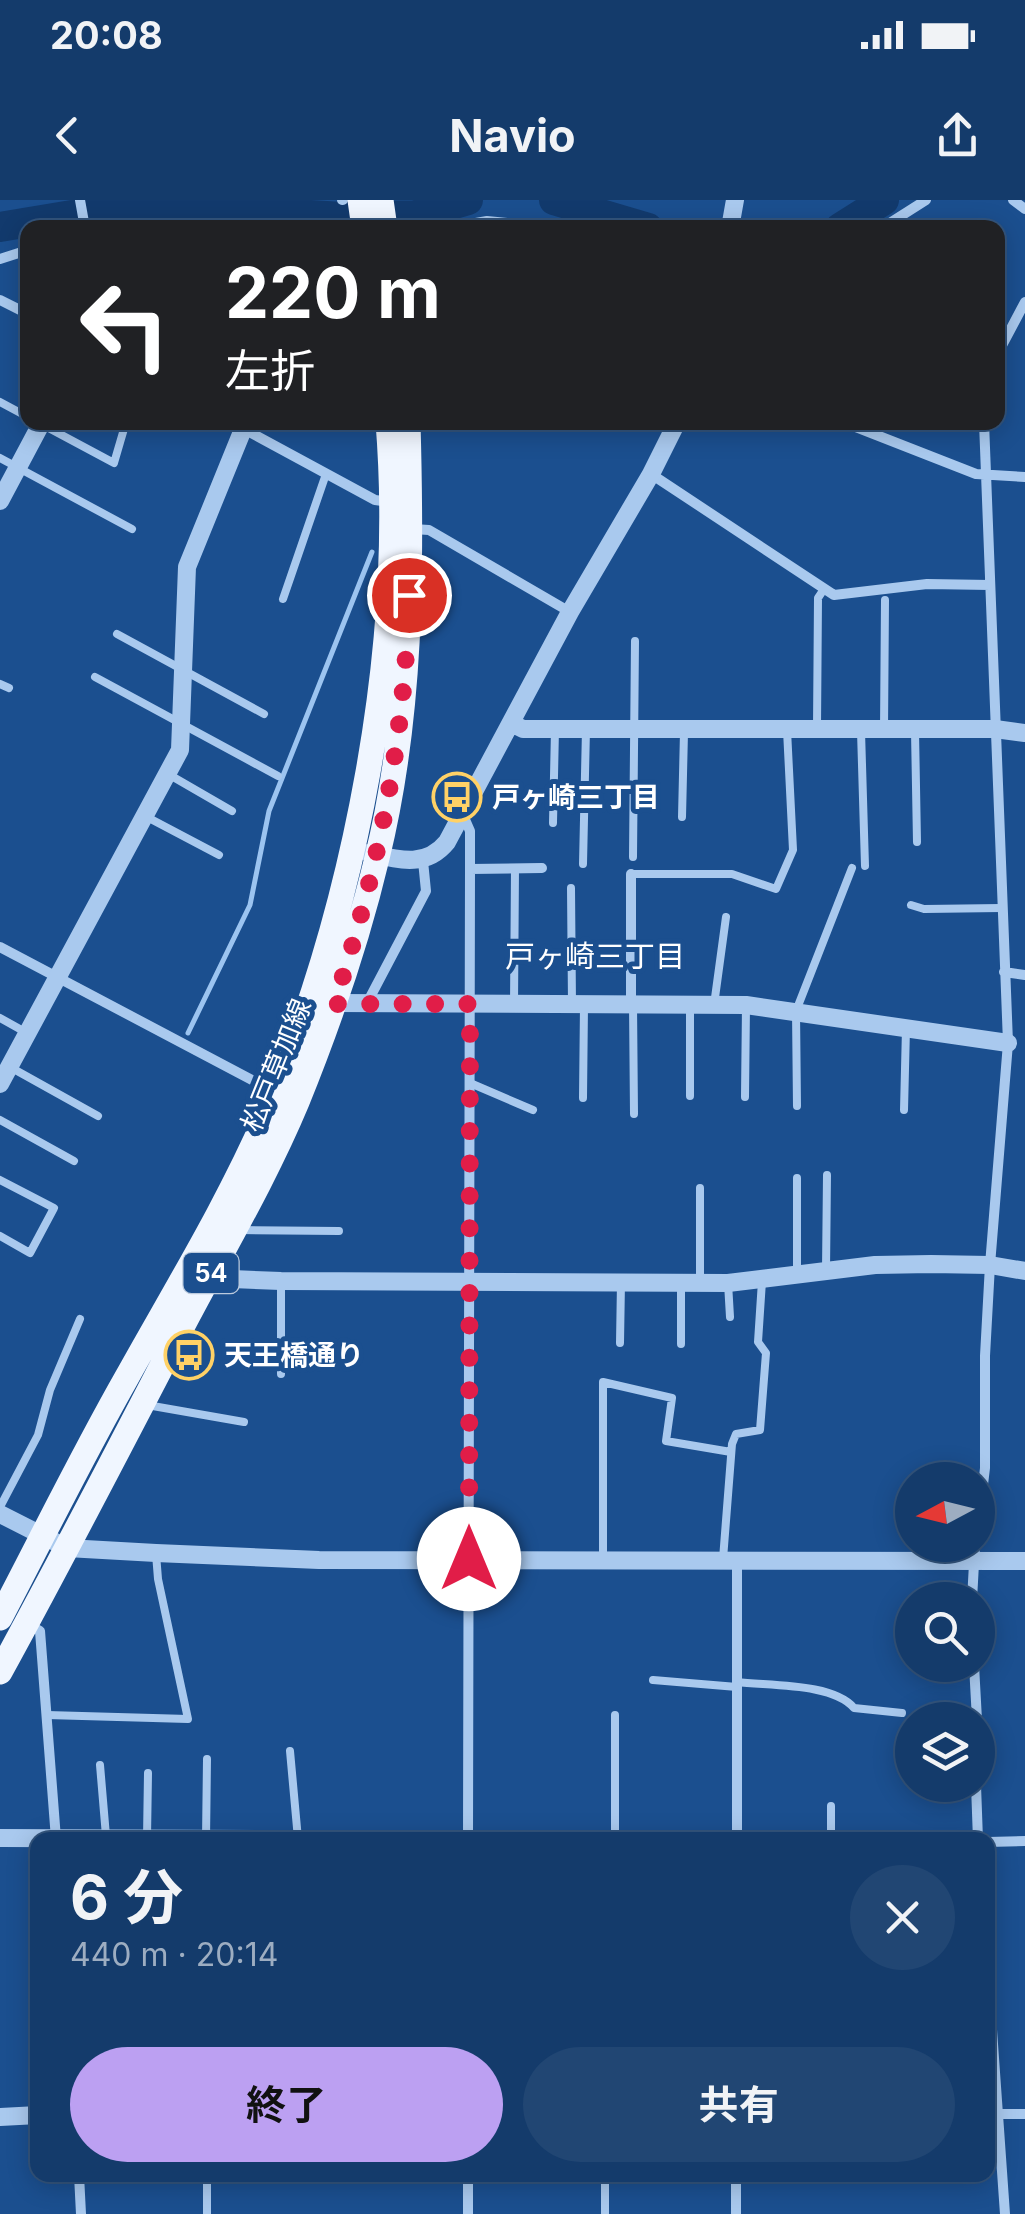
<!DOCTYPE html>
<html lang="ja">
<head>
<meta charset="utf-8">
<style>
	body { margin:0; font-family:Inter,"Noto Sans JP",sans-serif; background:#214673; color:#f1f3f6; height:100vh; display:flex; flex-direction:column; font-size:38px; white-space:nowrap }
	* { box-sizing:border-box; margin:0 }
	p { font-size:32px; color:#9dadc1 }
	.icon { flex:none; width:55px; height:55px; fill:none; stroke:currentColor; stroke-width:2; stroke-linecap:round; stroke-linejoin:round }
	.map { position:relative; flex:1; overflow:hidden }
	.sheet { position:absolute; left:30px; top:1632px; width:965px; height:350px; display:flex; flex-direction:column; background:#143b6b; border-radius:20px; box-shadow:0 5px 25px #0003,0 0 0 2px #33557e }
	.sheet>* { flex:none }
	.banner { position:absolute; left:20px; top:20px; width:985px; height:210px; border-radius:20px; box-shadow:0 5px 25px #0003,0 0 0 2px #33557e; background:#202124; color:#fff; overflow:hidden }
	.needle { width:65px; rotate:263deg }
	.controls { position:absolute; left:895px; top:1262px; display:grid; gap:20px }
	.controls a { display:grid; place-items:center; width:100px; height:100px; border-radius:50%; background:#143b6b; box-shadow:0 5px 25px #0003,0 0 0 2px #33557e; font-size:50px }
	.pin { position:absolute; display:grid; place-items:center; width:85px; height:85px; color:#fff; margin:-42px; border:5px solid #fff; border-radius:50%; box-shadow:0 2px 10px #0007 }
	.me { position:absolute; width:110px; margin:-55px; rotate:0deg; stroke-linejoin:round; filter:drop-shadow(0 0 8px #0008) }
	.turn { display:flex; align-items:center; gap:35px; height:210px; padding:0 40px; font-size:45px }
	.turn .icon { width:130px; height:130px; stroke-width:2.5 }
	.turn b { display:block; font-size:70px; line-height:85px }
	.round { display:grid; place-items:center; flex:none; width:105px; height:105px; border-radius:52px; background:#214673 }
	.head { display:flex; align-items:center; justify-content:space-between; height:170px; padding:0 40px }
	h1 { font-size:60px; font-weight:700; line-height:75px }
	.primary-button { display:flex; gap:20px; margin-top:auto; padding:20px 40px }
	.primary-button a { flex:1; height:115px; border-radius:60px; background:#bca0f2; color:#111; font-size:40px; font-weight:700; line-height:115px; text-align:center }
	.primary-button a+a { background:#214673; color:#f1f3f6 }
	.status { display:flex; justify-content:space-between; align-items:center; height:70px; padding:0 50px; background:#143b6b; direction:ltr }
	.status svg { height:28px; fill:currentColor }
	header { display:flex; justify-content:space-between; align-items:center; height:130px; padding:0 40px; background:#143b6b; font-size:45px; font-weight:700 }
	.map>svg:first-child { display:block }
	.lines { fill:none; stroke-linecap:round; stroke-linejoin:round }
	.stream { stroke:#9cc4f0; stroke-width:5 }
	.river { stroke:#123a6d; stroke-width:30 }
	.service { stroke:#a9c9ee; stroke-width:8 }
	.minor { stroke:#a9c9ee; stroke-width:10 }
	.tertiary { stroke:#a9c9ee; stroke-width:18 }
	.primary { stroke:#f0f6ff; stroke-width:25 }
	.route { stroke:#e11d48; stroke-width:18; stroke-dasharray:0 32.4 }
	.labels { text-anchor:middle; stroke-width:10; stroke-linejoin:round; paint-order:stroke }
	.shield { fill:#1b4f8f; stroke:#bbcadd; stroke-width:2.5 }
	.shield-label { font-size:25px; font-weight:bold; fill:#fff }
	.poi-label { font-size:28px; font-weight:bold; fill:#fff; stroke:#1b4f8f; text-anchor:start }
	.street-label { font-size:28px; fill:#fff; stroke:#1b4f8f }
	.neighbourhood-label { font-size:30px; fill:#fff; stroke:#1b4f8f }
</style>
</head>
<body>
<div class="status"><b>20:08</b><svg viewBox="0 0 49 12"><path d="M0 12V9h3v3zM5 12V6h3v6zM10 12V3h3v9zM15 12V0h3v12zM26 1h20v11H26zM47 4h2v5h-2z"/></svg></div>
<header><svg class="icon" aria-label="back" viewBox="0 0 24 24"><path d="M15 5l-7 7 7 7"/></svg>Navio<svg class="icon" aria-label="share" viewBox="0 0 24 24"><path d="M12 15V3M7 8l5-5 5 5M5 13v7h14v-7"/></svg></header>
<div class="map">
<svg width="1025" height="2014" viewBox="0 0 1025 2014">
	<rect width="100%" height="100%" fill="#1b4f8f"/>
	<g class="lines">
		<path class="stream" d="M188,833L250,705L269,611L372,352"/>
		<path class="river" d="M554,0L648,28
			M0,27L138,4L342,17L416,15L468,0
			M840,28L884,0"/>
		<path class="service" d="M0,202L28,217
			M43,225L114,263L126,222
			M0,258L132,329
			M283,399L326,274
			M117,434L264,514
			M95,477L278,576
			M0,484L9,488
			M817,527L818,398L824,389
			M884,530L885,400
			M861,531L865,666
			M915,531L917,642
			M168,574L232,611
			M145,616L219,655
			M682,617L684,532
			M553,623L555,529
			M633,657L635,441
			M583,664L586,529
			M631,674H732L776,689L793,650L787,530
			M571,688L572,805
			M911,705L924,709L1001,708
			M633,804L634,914
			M514,805L515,668
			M714,805L726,717
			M690,806V896
			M0,818L27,833
			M10,867L98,916
			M470,883L533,910
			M745,897L746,805
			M583,898L584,805
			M797,906L796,811L852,668
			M904,910L906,828
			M0,920L74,961
			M0,980L54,1008L30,1053L0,1036
			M700,988V1082
			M239,1030L339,1031
			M826,1070L827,975
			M797,1072V978
			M681,1082V1144
			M728,1083L730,1117
			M620,1143L621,1082
			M281,1174V1081
			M147,1205L244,1222
			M0,1307L38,1235L50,1190L80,1119
			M603,1359V1182L672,1198L666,1241L731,1252
			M723,1359L732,1244L736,1234L760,1230L766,1153L758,1142L762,1081
			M653,1480L737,1487
			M737,1482C770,1486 833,1483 854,1508L902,1513
			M47,1515L188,1519L158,1379L156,1354
			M615,1515V1640
			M290,1551L298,1639
			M100,1565L106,1636
			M147,1638L148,1573
			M206,1639L207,1559
			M831,1640V1606
			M605,1975V2014
			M207,2014V1975"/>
		<path class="minor" d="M80,0L85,28
			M342,0H343
			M1013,0L1025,9
			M101,28H129
			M448,28L487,21L557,28
			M882,28L926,0
			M0,59L28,50
			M0,100L28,114
			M998,153L1025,102
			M231,222L375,300L390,302
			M843,222L976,274L1025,277
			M651,274L834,395L927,384L990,385
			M413,329L429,330L570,412
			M463,615L470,631V669L468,1640
			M470,669L542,668
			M0,747L273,891
			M1004,772L1025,775
			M631,804V674
			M366,805L426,691L423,661
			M978,1326L985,1268V1156L990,1065L1008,843L984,222
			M972,1400L975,1345
			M28,1424L40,1431L56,1639
			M974,1465L977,1520
			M976,1585L978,1640
			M737,1640V1360
			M988,1642L1025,1641
			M988,1773L1005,2014
			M998,1914H1025
			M79,1975L81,2014
			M468,2014V1975
			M736,2014V1975"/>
		<path class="tertiary" d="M730,28L735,0
			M0,301L42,222
			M511,523L523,529H995L1025,533
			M369,653C399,660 426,668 447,642L570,412L651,274L677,222
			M334,803L746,805L1008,843
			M0,884L180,550L187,367L246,222
			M208,1078L281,1081L728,1083L875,1065L931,1064L990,1065L1025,1071
			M0,1314L67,1348L156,1353L319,1360L1025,1361
			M0,1638L573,1640
			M0,1917L38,1915"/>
		<path class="primary" d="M360,0L364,28
			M381,0L385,28
			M0,1418C42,1338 82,1256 127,1177C176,1089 229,1003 269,910C356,706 406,444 388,222
			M0,1472C62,1359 121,1245 180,1131C219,1056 264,981 297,902C329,823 357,742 377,658C412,516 412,368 408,222"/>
	</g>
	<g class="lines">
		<path class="route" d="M409,395C405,538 379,668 334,804H470L469,1359"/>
	</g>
	<defs>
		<g id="bus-ring" transform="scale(2.5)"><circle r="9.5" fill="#1b4f8f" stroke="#ffd166" stroke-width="1.5"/><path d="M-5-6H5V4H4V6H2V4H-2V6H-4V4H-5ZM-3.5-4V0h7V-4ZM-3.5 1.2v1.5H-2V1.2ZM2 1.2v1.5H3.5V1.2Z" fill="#ffd166"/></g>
	</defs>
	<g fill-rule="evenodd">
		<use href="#bus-ring" x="457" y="597"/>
		<use href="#bus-ring" x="189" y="1155"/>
	</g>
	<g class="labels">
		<rect class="shield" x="183.5" y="1053" width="55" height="40" rx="8"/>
		<g class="shield-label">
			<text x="211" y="1082">54</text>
		</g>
		<g class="poi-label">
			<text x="492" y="607">戸ヶ崎三丁目</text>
			<text x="224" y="1165">天王橋通り</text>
		</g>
		<g class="street-label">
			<text transform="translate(276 865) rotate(-68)" y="10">松戸草加線</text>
		</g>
		<g class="neighbourhood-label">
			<text x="595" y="767">戸ヶ崎三丁目</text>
		</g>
	</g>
</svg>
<div class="controls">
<a><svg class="needle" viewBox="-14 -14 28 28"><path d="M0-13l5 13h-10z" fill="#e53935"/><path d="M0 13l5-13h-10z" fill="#9dadc1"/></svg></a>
<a><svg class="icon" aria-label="search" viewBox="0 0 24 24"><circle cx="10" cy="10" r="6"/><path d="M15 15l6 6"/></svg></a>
<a><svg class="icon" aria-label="layers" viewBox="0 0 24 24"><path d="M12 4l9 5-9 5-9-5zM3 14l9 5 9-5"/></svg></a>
</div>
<div class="pin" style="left:409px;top:395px;background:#d93025"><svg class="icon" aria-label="arrive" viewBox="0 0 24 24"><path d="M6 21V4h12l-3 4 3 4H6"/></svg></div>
<svg class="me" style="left:469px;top:1359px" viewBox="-20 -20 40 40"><circle r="19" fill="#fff"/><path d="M0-13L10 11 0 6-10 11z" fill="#e11d48"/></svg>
<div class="banner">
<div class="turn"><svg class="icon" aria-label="left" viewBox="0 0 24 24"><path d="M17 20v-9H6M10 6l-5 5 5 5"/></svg><div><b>220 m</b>左折</div></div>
</div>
<section class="sheet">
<div class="head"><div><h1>6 分</h1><p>440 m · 20:14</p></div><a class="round"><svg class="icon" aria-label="close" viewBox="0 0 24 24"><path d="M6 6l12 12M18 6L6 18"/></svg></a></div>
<div class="primary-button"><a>終了</a><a>共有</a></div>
</section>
</div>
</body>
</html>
